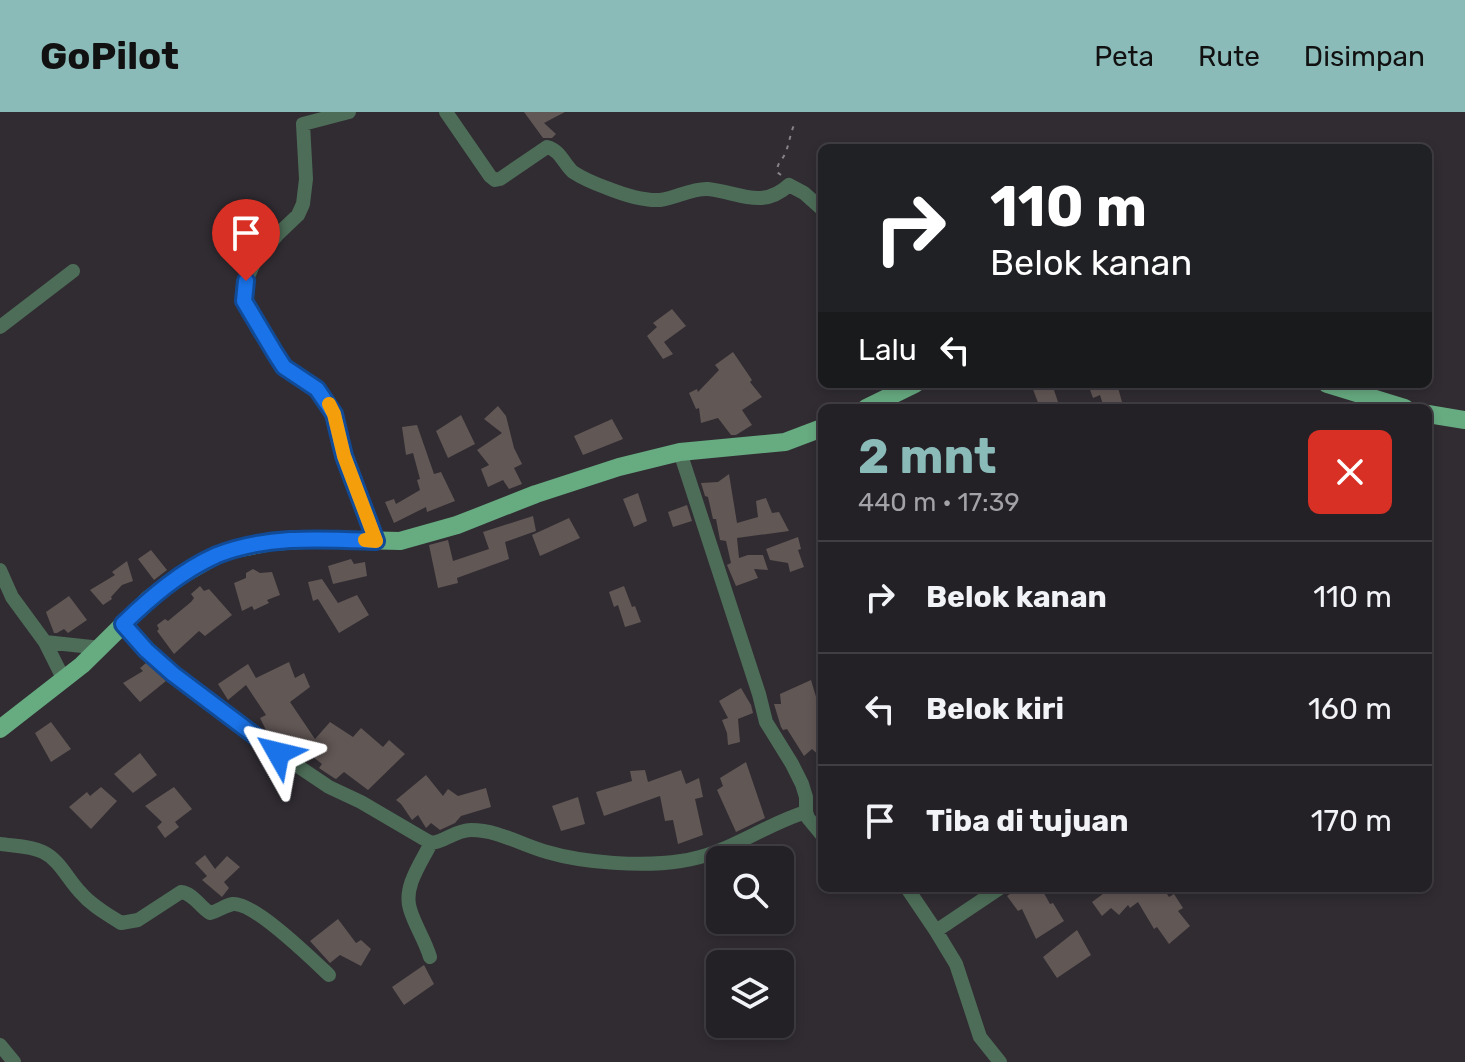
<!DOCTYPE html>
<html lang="id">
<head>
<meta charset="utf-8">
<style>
	body { margin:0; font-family:Rubik,sans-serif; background:#2c292e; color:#f1f3f6; height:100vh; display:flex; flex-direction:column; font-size:30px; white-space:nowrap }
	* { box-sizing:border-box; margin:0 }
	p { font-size:26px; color:#a3a3a7 }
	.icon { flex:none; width:44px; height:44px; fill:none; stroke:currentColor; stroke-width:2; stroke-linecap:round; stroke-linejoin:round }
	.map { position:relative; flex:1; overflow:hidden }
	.drawer { position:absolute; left:818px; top:292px; width:614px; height:488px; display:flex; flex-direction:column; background:#242126; border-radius:12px; box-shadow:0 4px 12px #0003,0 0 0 2px #413e43 }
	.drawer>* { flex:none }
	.guide { position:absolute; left:818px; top:32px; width:614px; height:244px; border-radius:12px; box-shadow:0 4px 12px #0003,0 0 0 2px #413e43; background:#202124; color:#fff; overflow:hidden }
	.tools { position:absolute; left:706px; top:734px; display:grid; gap:16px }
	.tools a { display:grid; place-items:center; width:88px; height:88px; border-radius:12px; background:#242126; box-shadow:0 4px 12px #0003,0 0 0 2px #413e43; font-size:40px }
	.pin { position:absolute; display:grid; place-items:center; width:68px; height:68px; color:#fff; margin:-82px -34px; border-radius:50% 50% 50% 0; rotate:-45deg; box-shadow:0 0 8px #0007 }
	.pin .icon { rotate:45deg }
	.me { position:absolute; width:88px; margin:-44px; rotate:307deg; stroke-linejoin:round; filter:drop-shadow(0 0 6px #0008) }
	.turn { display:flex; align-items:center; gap:28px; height:168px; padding:0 40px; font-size:36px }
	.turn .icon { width:104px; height:104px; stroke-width:2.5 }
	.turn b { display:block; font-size:56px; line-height:68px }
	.then { display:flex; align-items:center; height:76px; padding:0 40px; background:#0003; gap:16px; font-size:30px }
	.round { display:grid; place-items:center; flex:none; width:84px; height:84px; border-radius:12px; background:#2c292e }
	.summary { display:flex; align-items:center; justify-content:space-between; height:136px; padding:0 40px }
	h1 { font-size:48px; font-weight:700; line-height:60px; color:#8bbbb9 }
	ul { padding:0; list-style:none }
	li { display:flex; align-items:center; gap:24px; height:112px; padding:0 40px; border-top:2px solid #413e43 }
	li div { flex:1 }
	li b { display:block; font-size:30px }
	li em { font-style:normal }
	header { display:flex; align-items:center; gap:48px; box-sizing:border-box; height:112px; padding:0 40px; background:#8bbbb9; color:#111 }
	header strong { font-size:38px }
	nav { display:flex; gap:44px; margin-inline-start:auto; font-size:28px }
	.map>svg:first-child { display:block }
	.building { fill:#615755 }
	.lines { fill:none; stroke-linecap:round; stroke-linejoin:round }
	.path { stroke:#878388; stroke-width:2; stroke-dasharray:4 6; stroke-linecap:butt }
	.minor { stroke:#4d6d58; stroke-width:14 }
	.major { stroke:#67ab81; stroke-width:18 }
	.route-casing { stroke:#114b97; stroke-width:20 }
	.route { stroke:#1a73e8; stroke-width:14 }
	.slow { stroke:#f59e0b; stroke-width:14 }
</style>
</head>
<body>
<header>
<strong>GoPilot</strong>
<nav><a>Peta</a><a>Rute</a><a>Disimpan</a></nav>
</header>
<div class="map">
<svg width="1465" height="950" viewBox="0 0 1465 950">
	<rect width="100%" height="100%" fill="#302c32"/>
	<path class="building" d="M524,0H565L544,11L556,22L552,26H543Z
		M672,197L686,214L664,230L673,242L663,247L647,224L657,215L653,211Z
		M733,240L752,268L750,270L762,285L742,298L752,313L736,323H731L718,306L701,311L699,296L696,297L689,281L697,277L698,280L719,258L715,253Z
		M1031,272H1052L1058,290L1040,296Z
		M1088,272H1117L1122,290L1104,296L1100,283L1093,286Z
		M498,294L506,304L514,336L522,352L514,356L522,372L509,377L503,368L488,375L481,357L489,353L477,338L502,321L484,307Z
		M461,303L475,332L448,346L436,319Z
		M612,307L623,327L583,343L574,324Z
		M417,313L434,362L441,360L455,389L427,400L426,395L394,411L385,390L394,387L396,392L420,378L417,368L420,367L413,341L406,343L402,315Z
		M729,362L737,411L758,405L756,389L766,386L772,401L779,400L789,419L737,426L739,446L748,443H763L768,458L754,457L758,466L736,474L727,453L731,451L726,429L720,428L716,407H713L708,385L705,384L701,371L718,370Z
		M638,381L647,409L634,415L623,387Z
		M687,393L692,409L673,415L668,400Z
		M533,404L536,419L505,430L509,447L457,466L458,471L438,476L429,433L448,428L453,449L489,437L483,420Z
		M569,406L580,426L540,444L532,423Z
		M798,425L801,437L798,438L804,455L790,460L788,451L770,448L766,437Z
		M151,438L167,458L154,468L138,447Z
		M351,447L354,452L365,450L367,464L333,472L328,454Z
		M127,449L133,469L122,473L111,485L112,487L103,493L90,478L115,463L112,460Z
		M253,457L260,461L272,460L280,483L267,488L269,491L254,498L252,494L242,499L234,471L246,466V461Z
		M322,467L338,491L357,483L369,503L339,521L318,487L313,489L308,470Z
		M200,474L204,479L209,477L232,503L205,524L199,519L174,542L157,519L159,517L157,513L165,507L168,509L191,490L194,486L191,482Z
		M624,474L632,495L635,494L641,510L625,515L618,493L614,495L609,480Z
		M69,484L87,508L68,521L64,517L57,521H54L46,500Z
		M289,550L295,566L304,561L310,575L290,590L315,627L330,610L353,625L361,616L383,635L389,628L405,642L368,678L344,660L336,667L334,666L319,656L322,652L294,630L287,635L268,622L260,606L266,603L246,573L228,588L218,572L248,552L256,566Z
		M146,551L166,569L140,590L123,571L143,559L140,556Z
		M811,568L822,605V646L812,637L804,644L787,617L783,618L781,615L774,592H781L780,582Z
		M741,576L751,593L753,601L738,607L740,630L728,633L727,621L722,608L728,606L719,589Z
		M51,610L71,637L51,650L35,621Z
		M140,641L157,663L133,681L114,662Z
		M746,650L765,706L736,720L717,678L723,674L720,666Z
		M645,658L648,670L681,658L686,672L699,666L703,685L695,687L703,723L678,732L673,708L665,709L660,684L604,704L596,680L632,669L630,659Z
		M426,663L443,684L448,677L458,684L486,676L491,695L461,704L455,711L440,718L431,711L426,716L418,703L412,708L401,692L396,688Z
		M101,675L117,689L91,717L69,695L87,680L90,684Z
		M174,675L192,697L175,710L179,715L165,726L157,715L162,710L145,694Z
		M578,685L585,712L561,719L552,694Z
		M205,743L215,757L227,744L240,755L224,770L229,776L222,785L202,768L207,764L195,751Z
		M1018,776H1041L1050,792L1053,791L1064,809L1036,827L1022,797L1018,799L1007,784Z
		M1111,776H1163L1169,785L1174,782L1183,796L1178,799L1190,814L1169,832L1157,815L1154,817L1138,790L1130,796L1128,793L1119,803L1111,796L1102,804L1092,790Z
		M338,807L356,831L361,828L371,837L361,854L340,843L330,851L310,829Z
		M1077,818L1091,843L1057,866L1043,845Z
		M424,853L434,872L404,893L392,875Z"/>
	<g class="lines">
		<path class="path" d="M781,63L777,60C777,51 781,50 785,42C790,30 790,20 796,9"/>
		<path class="minor" d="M349,0L303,12L306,67L303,92L298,103L277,123L254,151L246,169L244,189L284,255L317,277L328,290L334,302L344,344L376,429
			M446,0L490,64L495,68L500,67L547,35C560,38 564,52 573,60C582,66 596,72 607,76C622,82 643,89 660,88C676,86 692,76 708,77C738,80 762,98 789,73L804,81L822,97
			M0,215L73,159
			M680,340L759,582L766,610L792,652L802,672L806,685V700
			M0,458L12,485L45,530L64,568
			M123,512L146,538L173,562L268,634L329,675L361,690L431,731C445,730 455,718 471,718C499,718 521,733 547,740C584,751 643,755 681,749C727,743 763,713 806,700L808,706L822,723
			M45,530L101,536
			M0,732C14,734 31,734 43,740C60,748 68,768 81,781C92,794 107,802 121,811L138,808L181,780C193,781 200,795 210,801C218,799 226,793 233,792C254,790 313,848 329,863
			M907,776L936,819L956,852L980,925L1000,950
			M936,819L1000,776
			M430,845C425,828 415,814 410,797C403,775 421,751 431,731
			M0,933L14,950"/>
		<path class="major" d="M1327,272L1405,296
			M866,296L915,272
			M1428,302L1465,308
			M0,617L82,553L149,487L177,466L217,443L236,437L271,430L315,427L400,429L457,413L536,382L619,355L680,340L785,330L822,316"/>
	</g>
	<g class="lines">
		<g class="route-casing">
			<path id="route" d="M246,169L244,189L275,241L284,255L317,277L334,302L344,344L376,429C324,427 267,423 217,443C181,459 151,485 123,512L146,538L173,562L278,641"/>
		</g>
		<use href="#route" class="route"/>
		<path class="slow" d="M329,292L334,302L344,344L376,429L365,428"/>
	</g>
</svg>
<div class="tools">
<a><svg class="icon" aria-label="search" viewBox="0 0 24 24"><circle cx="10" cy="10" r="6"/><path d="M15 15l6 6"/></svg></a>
<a><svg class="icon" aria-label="layers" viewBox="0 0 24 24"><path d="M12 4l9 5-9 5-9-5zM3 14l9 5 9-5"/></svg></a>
</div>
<div class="pin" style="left:246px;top:169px;background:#d93025"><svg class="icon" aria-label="arrive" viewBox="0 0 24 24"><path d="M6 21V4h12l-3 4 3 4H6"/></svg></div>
<svg class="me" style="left:278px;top:641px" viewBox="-20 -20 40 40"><path d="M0-17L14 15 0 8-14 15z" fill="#1a73e8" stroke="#fff" stroke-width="4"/></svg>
<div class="guide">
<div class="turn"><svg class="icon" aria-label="right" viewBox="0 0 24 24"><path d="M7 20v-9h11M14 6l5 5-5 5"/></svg><div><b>110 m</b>Belok kanan</div></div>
<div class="then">Lalu<svg class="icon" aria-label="left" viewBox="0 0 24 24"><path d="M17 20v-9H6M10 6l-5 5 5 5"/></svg></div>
</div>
<section class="drawer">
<div class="summary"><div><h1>2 mnt</h1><p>440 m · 17:39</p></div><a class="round" style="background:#d93025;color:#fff"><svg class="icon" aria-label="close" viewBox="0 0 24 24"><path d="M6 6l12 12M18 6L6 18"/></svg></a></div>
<ul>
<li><svg class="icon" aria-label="right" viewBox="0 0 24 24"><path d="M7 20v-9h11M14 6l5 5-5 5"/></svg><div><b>Belok kanan</b></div><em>110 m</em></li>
<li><svg class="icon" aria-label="left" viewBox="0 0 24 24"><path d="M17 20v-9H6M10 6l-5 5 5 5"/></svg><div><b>Belok kiri</b></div><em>160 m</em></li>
<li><svg class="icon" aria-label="arrive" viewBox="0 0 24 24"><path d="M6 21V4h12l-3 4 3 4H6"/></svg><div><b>Tiba di tujuan</b></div><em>170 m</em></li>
</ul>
</section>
</div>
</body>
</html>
